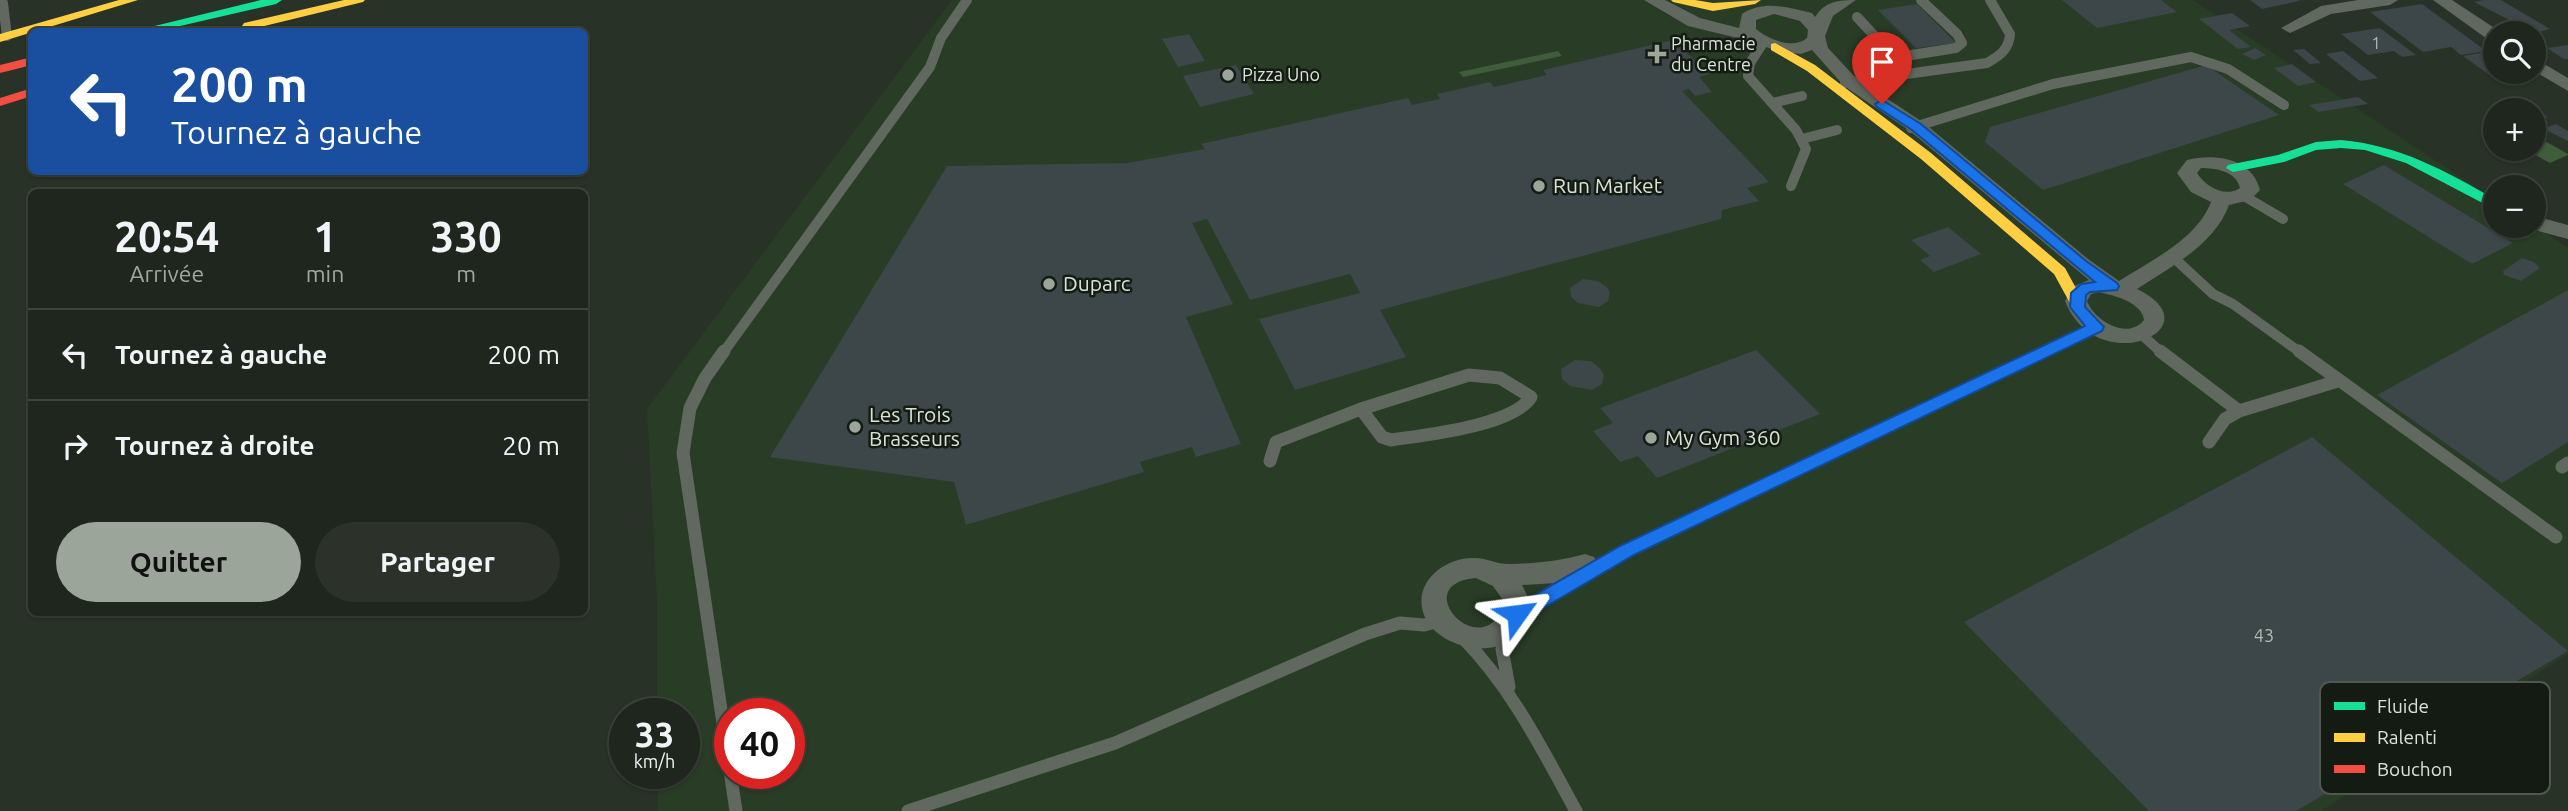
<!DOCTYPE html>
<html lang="fr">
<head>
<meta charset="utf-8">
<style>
	body { margin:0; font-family:Ubuntu,sans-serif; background:#2c322a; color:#f1f3f6; height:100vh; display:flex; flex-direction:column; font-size:26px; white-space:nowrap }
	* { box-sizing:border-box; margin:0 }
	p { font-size:23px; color:#a1a5a4 }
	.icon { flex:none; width:38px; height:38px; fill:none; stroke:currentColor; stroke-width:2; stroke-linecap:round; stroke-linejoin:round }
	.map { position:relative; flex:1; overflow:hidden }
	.panel { position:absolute; left:28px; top:189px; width:560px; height:427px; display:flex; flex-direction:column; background:#1f261d; border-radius:10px; box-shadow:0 2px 5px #0004,0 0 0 2px #3c433b }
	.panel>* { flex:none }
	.guide { position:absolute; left:28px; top:28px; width:560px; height:147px; border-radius:10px; box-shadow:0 2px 5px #0004,0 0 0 2px #3c433b; background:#1a4fa0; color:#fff; overflow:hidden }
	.fabs { position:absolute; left:2483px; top:21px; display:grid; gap:14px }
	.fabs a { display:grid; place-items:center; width:63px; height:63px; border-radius:50%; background:#1f261d; box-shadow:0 2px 5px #0004,0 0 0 2px #3c433b; font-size:35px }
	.speed { position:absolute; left:609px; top:698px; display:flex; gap:14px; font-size:35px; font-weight:700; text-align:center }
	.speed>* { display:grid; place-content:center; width:91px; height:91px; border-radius:50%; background:#1f261d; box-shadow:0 2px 5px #0004,0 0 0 2px #3c433b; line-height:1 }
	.speed small { font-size:18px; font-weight:400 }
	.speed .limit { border:10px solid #d22; background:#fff; color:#111 }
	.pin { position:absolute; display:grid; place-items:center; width:60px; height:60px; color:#fff; margin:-72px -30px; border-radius:50% 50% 50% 0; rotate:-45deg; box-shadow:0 0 7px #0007 }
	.pin .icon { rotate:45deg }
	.me { position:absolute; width:77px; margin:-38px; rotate:59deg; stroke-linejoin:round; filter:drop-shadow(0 0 5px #0008) }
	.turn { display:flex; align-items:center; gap:24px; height:147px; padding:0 28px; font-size:32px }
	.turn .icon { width:91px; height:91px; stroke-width:2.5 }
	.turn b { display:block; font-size:49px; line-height:60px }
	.eta { display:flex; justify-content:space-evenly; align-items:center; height:119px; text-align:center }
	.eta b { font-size:42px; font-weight:600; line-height:49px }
	.button { display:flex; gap:14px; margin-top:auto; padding:14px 28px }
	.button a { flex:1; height:80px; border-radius:42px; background:#9ba599; color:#111; font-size:28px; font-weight:600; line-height:80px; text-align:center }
	.button a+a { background:#2c322a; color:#f1f3f6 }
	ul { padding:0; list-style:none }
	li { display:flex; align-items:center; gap:21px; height:91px; padding:0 28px; border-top:2px solid #3c433b }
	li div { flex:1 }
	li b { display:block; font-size:26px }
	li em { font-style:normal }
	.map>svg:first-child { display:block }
	.built { fill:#293c26; fill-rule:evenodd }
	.green { fill:#3f5c3b }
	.building { fill:#3d4648 }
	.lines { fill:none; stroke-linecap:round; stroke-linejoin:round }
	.lane-far1 { stroke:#60685f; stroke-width:10 }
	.lane { stroke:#60685f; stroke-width:13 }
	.street { fill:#60685f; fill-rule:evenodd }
	.fast { fill:#16e098; fill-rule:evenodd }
	.slow { fill:#ffcf43; fill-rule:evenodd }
	.jam { fill:#f24e42; fill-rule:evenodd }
	.route { fill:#1a73e8; stroke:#114b97; stroke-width:2 }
	.poi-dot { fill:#9ba599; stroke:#141b13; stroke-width:2.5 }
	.labels { text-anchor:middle; stroke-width:5; stroke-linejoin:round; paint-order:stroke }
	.far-number-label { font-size:16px; fill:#b1bcb2 }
	.far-poi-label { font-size:18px; fill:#d8e3d6; stroke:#141b13; text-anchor:start }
	.number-label { font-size:18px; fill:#b1bcb2 }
	.poi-label { font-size:21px; fill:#d8e3d6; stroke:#141b13; text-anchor:start }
	.key { fill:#141b13; stroke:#4f574e; stroke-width:2 }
	.key-label { font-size:19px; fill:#d8e3d6 }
</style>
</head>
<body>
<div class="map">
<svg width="2568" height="811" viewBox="0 0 2568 811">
	<rect width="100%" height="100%" fill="#293227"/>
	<path class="built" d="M952,0H2193L2495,200L2496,226L2534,225L2568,248V654L2321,811H658V774H684V714H657V601L647,409ZM730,714H789V774H730Z"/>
	<path class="green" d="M1558,51L1562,56L1463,77L1459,72Z
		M2534,135L2568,154V155L2550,163L2525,149H2534Z"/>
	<path class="building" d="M2062,0H2161L2177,12L2097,28Z
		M2250,0H2299V1L2262,9Z
		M2483,0H2501L2550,29L2535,33L2474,2Z
		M1917,4L1956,43L1916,48L1878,10Z
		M2422,4L2452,26L2486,51L2461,55L2451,47L2423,52L2370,12Z
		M2232,13L2250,26L2229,30L2251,47L2238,49L2199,19Z
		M2380,28L2416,55L2402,57L2394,51L2368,55L2341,34Z
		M1189,34L1205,61L1178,67L1162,39Z
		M1673,40L1709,74L1699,77L1712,92L1695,96L1689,89L1682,91L1769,182L1747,188L1759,201L1722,210L1721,219L1380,310L1406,357L1295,390L1259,319L1360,293L1350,274L1250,300L1207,219L1192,223L1233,304L1186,317L1241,444L1196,457L1192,447L1140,462L1144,472L966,525L954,482L770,457L947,166L1127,163L1205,149L1201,144L1408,98L1412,105L1440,99L1437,94L1490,82L1494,87L1547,75L1543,70Z
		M2568,45V59H2564L2547,48Z
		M2255,48L2266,55L2254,60L2242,54Z
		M2304,49L2321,63L2310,64L2293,50Z
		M2343,51L2378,78L2360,81L2326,54Z
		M2486,52L2496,59V72L2508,73L2491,76L2463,56Z
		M2292,64L2316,82L2298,86L2274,68Z
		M1236,65L1254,94L1200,107L1183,76Z
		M2206,65L2279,115L2043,190L1985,142L1990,127Z
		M2358,97L2368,104L2318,112L2309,105Z
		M2527,106L2548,117L2538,121L2548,127L2556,124L2568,131V141L2534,124V110H2517Z
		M2384,165L2513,243L2472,264L2343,184Z
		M1948,227L1981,254L1934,272L1920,260L1930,256L1911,240Z
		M2522,258L2534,262L2540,268L2521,281L2504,275L2503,271Z
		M1583,279L1598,281L1607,287L1610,293L1608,301L1599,307L1578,303L1571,297L1570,288Z
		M2568,290V442L2502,483L2377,395Z
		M1756,350L1820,414L1657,478L1638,456L1620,462L1593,431L1613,423L1600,408Z
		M1575,360L1591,361L1600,368L1604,375L1602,384L1592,390L1570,386L1562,379L1561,369Z
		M2312,437L2568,651L2296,811H2149L1964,622Z"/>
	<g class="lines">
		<path class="lane-far1" d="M3,3L7,36
			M1857,17L1882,44L1876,51L1858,57L1861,63
			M1763,43L1750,63L1748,76L1796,130L1806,149L1791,186
			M1877,78L1987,63C1999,56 2009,50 2010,34L1990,0
			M1845,83L1877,78L1861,63L1956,48L1962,43L1957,34L1921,0
			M1772,103L1802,96
			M1911,128L2053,84L2191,57L2228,69L2284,105
			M1802,139L1837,130
			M2244,196L2283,219
			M2173,257L2213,294L2233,304L2301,353
			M2141,334L2162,353
			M723,353L930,67L941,38L967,0"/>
		<path class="lane" d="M724,351L705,378L690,408L683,453L736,811
			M2160,351L2239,411L2225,419L2209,442
			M2299,351L2556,537
			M1469,375L1500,378L1531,397C1513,426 1424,435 1391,440L1382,437L1361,409Z
			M2239,411L2338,381
			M1270,461L1276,442L1361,409
			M2562,467L2568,463
			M1506,630L1502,649L1509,687
			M1462,637C1512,688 1542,749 1576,811
			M908,811L1115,743L1365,634L1400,623L1424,625L1440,621"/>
		<path class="street" d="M1644,0H1665L1700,18L1739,28L1742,14C1764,0 1788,7 1812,13L1815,17C1825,1 1839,0 1856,0L1833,16L1825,36L1828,48L1856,78L1924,123L2088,259L2119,281C2152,260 2197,239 2211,202L2191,192L2177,173L2187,160C2215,153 2252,158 2260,190L2250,200L2229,205C2215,244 2171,267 2137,289C2218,328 2097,382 2065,301L2074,286L2089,280L1910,131L1844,86L1812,50L1801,54L1777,51L1750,41L1688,26ZM1774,14L1800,21L1808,30L1807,38C1793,50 1768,39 1756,29V20ZM2201,168C2216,168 2236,171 2240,188C2225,198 2206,187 2197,173ZM2098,292C2113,295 2142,302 2144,320C2127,341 2094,320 2087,301L2091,294Z
			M2358,0H2398L2390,5L2331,14L2290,33L2281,28L2321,6Z
			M2433,0H2452L2502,33H2496V42L2490,41Z
			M2534,58L2568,78V91L2534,71Z
			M2534,216L2568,225V239L2527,228L2526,226H2534Z
			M1585,554L1594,557L1598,564L1594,571L1556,583L1522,585L1531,603C1528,611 1526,621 1522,628C1507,653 1472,652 1450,641C1438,635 1429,627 1424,615C1412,583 1444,557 1475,558C1488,558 1498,565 1511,564C1538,563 1560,561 1585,554ZM1476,578L1493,586L1505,603C1483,668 1405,584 1476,578Z"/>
		<path class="fast" d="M261,0H282L276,4L154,32H130Z
			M2341,140C2399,145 2446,171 2496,200V210L2406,163L2365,150L2341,148L2316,150L2284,162L2233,172L2226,168L2228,165L2278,155L2316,142Z
			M1996,369L2001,371L2004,375L2001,379L1634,555L1523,619L1517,622L1511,619L1508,614L1511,609L1622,545Z"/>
		<path class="slow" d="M119,0H138L0,42V34Z
			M344,0H365L363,2L248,30L242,26L244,23Z
			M1671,0H1695L1713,3L1761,0L1755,4L1713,11L1673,2Z
			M1775,43L1815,65L1931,153L2065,268L2083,301L2081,305H2071L2054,274L1921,159L1807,71L1771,50V44Z
			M2097,322L2104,327L2102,331L2001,379H1991L1988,375L1991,371Z"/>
		<path class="jam" d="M32,57V65L0,73V65Z
			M32,88V96L0,106V98Z"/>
	</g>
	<path class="route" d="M1882,100L1921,124L2086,261L2117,283L2119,286L2117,290L2090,292L2086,295L2085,307L2104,327L2102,331L1634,555L1523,620L1517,622L1510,620L1508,614L1510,609L1622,545L2085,326L2070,307L2071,293L2081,284L2095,282L1912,130L1877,107L1875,104Z"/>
	<g class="poi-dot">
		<path d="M1653.5 43.5h7v7h7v7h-7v7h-7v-7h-7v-7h7z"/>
		<circle cx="1228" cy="75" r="7"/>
		<circle cx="1539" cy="186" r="7"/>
		<circle cx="1049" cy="284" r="7"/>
		<circle cx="855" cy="427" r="7"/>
		<circle cx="1651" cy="438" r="7"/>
	</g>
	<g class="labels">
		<g class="far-number-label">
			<text x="2376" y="49">1</text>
		</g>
		<g class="far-poi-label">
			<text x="1671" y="50">Pharmacie<tspan x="1671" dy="21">du Centre</tspan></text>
			<text x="1242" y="81">Pizza Uno</text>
		</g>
		<g class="number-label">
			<text x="2264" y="642">43</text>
		</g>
		<g class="poi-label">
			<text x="1553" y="193">Run Market</text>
			<text x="1063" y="291">Duparc</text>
			<text x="869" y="422">Les Trois<tspan x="869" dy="24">Brasseurs</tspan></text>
			<text x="1665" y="445">My Gym 360</text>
		</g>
	</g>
	<rect x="2320" y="682" width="230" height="112" rx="10" class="key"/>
	<rect x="2334" y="702" width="31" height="8" fill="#16e098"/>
	<rect x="2334" y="733" width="31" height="9" fill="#ffcf43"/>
	<rect x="2334" y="765" width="31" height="8" fill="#f24e42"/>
	<g class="key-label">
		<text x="2377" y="713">Fluide</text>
		<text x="2377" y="744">Ralenti</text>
		<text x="2377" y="776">Bouchon</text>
	</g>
</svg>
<div class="fabs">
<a><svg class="icon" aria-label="search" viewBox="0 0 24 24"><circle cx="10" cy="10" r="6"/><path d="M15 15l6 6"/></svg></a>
<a>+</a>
<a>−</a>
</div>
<div class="speed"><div>33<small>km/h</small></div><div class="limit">40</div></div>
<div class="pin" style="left:1882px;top:104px;background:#d93025"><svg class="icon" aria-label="arrive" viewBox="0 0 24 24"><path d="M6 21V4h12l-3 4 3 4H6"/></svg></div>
<svg class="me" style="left:1517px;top:614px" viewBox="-20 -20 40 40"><path d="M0-17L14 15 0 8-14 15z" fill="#1a73e8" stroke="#fff" stroke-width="4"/></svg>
<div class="guide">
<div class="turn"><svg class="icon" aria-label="left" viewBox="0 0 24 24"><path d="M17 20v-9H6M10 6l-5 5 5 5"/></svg><div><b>200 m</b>Tournez à gauche</div></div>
</div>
<section class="panel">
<div class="eta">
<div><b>20:54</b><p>Arrivée</p></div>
<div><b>1</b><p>min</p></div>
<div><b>330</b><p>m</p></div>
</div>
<ul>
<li><svg class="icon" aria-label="left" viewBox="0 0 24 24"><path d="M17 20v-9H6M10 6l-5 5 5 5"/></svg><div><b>Tournez à gauche</b></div><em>200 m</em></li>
<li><svg class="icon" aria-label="right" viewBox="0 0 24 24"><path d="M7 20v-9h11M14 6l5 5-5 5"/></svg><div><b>Tournez à droite</b></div><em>20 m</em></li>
</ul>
<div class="button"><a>Quitter</a><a>Partager</a></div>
</section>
</div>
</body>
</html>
